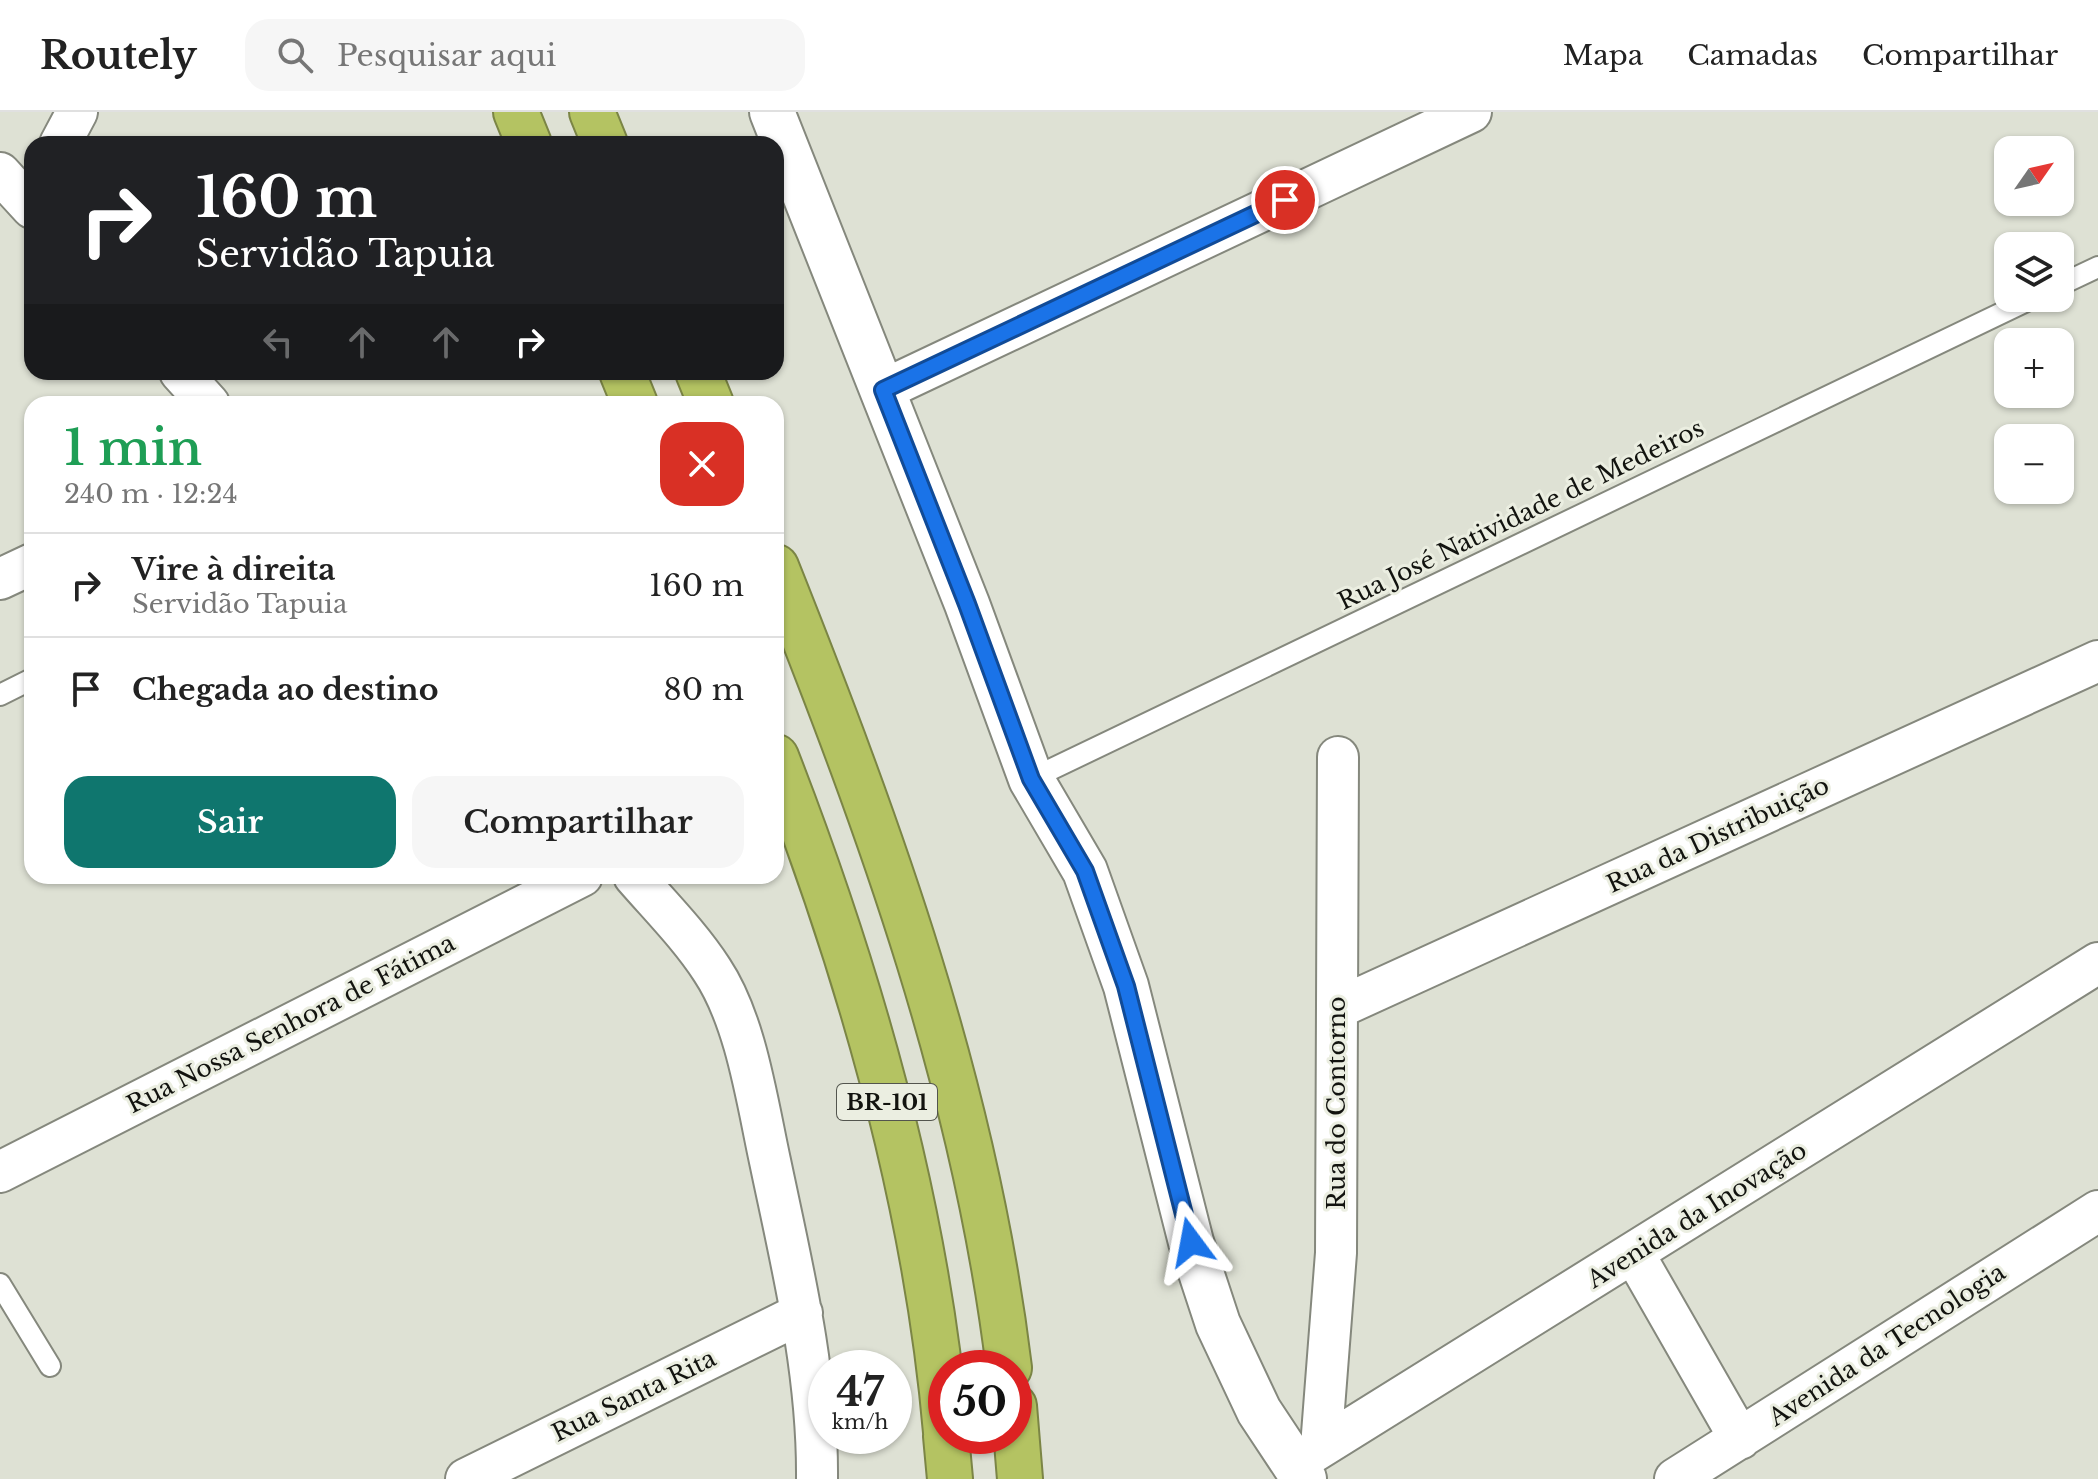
<!DOCTYPE html>
<html lang="pt">
<head>
<meta charset="utf-8">
<style>
	body { margin:0; font-family:"Libre Baskerville",serif; background:#f6f6f6; color:#222; height:100vh; display:flex; flex-direction:column; font-size:30px; white-space:nowrap }
	* { box-sizing:border-box; margin:0 }
	p { font-size:26px; color:#767676 }
	.icon { flex:none; width:44px; height:44px; fill:none; stroke:currentColor; stroke-width:2; stroke-linecap:round; stroke-linejoin:round }
	.map { position:relative; flex:1; overflow:hidden }
	.details { position:absolute; left:24px; top:284px; width:760px; height:488px; display:flex; flex-direction:column; background:#fff; border-radius:24px; box-shadow:0 2px 6px #0004 }
	.details>* { flex:none }
	.hud { position:absolute; left:24px; top:24px; width:760px; height:244px; border-radius:24px; box-shadow:0 2px 6px #0004; background:#202124; color:#fff; overflow:hidden }
	.needle { width:52px; rotate:56deg }
	.controls { position:absolute; left:1994px; top:24px; display:grid; gap:16px }
	.controls a { display:grid; place-items:center; width:80px; height:80px; border-radius:16px; background:#fff; box-shadow:0 2px 6px #0004; font-size:40px }
	.speed { position:absolute; left:808px; top:1238px; display:flex; gap:16px; font-size:40px; font-weight:700; text-align:center }
	.speed>* { display:grid; place-content:center; width:104px; height:104px; border-radius:50%; background:#fff; box-shadow:0 2px 6px #0004; line-height:1 }
	.speed small { font-size:20px; font-weight:400 }
	.speed .limit { border:12px solid #d22; background:#fff; color:#111 }
	.pin { position:absolute; display:grid; place-items:center; width:68px; height:68px; color:#fff; margin:-34px; border:4px solid #fff; border-radius:50%; box-shadow:0 2px 8px #0007 }
	.me { position:absolute; width:88px; margin:-44px; rotate:347deg; stroke-linejoin:round; filter:drop-shadow(0 0 6px #0008) }
	.turn { display:flex; align-items:center; gap:28px; height:168px; padding:0 40px; font-size:36px }
	.turn .icon { width:104px; height:104px; stroke-width:2.5 }
	.turn b { display:block; font-size:56px; line-height:68px }
	.lanes { display:flex; align-items:center; height:76px; padding:0 40px; background:#0003; justify-content:center; gap:40px; direction:ltr }
	.lanes .off { opacity:.35 }
	.round { display:grid; place-items:center; flex:none; width:84px; height:84px; border-radius:24px; background:#f6f6f6 }
	.head { display:flex; align-items:center; justify-content:space-between; height:136px; padding:0 40px }
	h1 { font-size:48px; font-weight:600; line-height:60px; color:#1e9e55 }
	.action { display:flex; gap:16px; margin-top:auto; padding:16px 40px }
	.action a { flex:1; height:92px; border-radius:24px; background:#0f766e; color:#fff; font-size:32px; font-weight:600; line-height:92px; text-align:center }
	.action a+a { background:#f6f6f6; color:#222 }
	ul { padding:0; list-style:none }
	li { display:flex; align-items:center; gap:24px; height:104px; padding:0 40px; border-top:2px solid #e0e0e0 }
	li div { flex:1 }
	li b { display:block; font-size:30px }
	li em { font-style:normal }
	header { display:flex; align-items:center; gap:48px; box-sizing:border-box; height:112px; padding:0 40px; background:#fff; border-bottom:2px solid #e0e0e0 }
	header strong { font-size:38px }
	nav { display:flex; gap:44px; margin-inline-start:auto; font-size:28px }
	.search { width:560px; height:72px; background:#f6f6f6; display:flex; align-items:center; gap:20px; box-sizing:border-box; padding:0 28px; border-radius:24px; color:#767676; font-size:30px }
	.map>svg:first-child { display:block }
	.lines { fill:none; stroke-linecap:round; stroke-linejoin:round }
	.lane-casing { stroke:#85887d; stroke-width:24 }
	.street-casing { stroke:#85887d; stroke-width:44 }
	.secondary-casing { stroke:#85887d; stroke-width:48 }
	.highway-casing { stroke:#7b8545; stroke-width:48 }
	.lane { stroke:#fff; stroke-width:20 }
	.street { stroke:#fff; stroke-width:40 }
	.secondary { stroke:#fff; stroke-width:44 }
	.highway { stroke:#b4c362; stroke-width:44 }
	.route-casing { stroke:#114b97; stroke-width:20 }
	.route { stroke:#1a73e8; stroke-width:14 }
	.labels { text-anchor:middle; stroke-width:6; stroke-linejoin:round; paint-order:stroke }
	.shield { fill:#ebeee1; stroke:#53554e; stroke-width:2 }
	.shield-label { font-size:22px; font-weight:bold; fill:#12130f }
	.street-label { font-size:24px; fill:#12130f; stroke:#ebeee1 }
</style>
</head>
<body>
<header>
<strong>Routely</strong>
<div class="search"><svg class="icon" aria-label="search" viewBox="0 0 24 24"><circle cx="10" cy="10" r="6"/><path d="M15 15l6 6"/></svg>Pesquisar aqui</div>
<nav><a>Mapa</a><a>Camadas</a><a>Compartilhar</a></nav>
</header>
<div class="map">
<svg width="2098" height="1367" viewBox="0 0 2098 1367">
	<rect width="100%" height="100%" fill="#dee1d4"/>
	<g class="lines">
		<g class="lane-casing">
			<path id="lane" d="M2060,173L2098,155
				M0,583L32,567
				M1031,667L2033,186
				M0,1172L50,1254"/>
		</g>
		<g class="street-casing">
			<path id="street" d="M60,32L77,0
				M0,61L32,96
				M180,260L209,292
				M883,278L1471,0
				M0,467L32,452
				M634,764C660,794 690,824 712,858C746,909 757,989 770,1049C792,1154 818,1259 817,1367
				M1338,896L2098,549
				M0,1060L582,764
				M1634,1142L1740,1327
				M1321,1335L1336,1141L1338,645
				M1294,1352L2098,851
				M466,1367L802,1201
				M1675,1367L2098,1099"/>
		</g>
		<g class="secondary-casing">
			<path id="secondary" d="M772,0L967,492L1031,667L1085,759L1126,874L1191,1130L1218,1212L1259,1299L1304,1367"/>
		</g>
		<g class="highway-casing">
			<path id="highway" d="M516,0L529,32
				M592,0L605,32
				M622,260L635,292
				M698,260L711,292
				M776,455C880,716 975,975 1009,1256
				M776,645C860,861 926,1089 946,1320
				M1014,1294L1020,1367
				M946,1324L950,1367"/>
		</g>
		<use href="#lane" class="lane"/>
		<use href="#street" class="street"/>
		<use href="#secondary" class="secondary"/>
		<use href="#highway" class="highway"/>
	</g>
	<g class="lines">
		<g class="route-casing">
			<path id="route" d="M1191,1130L1126,874L1085,759L1031,667L967,492L883,278L1285,88"/>
		</g>
		<use href="#route" class="route"/>
	</g>
	<g class="labels">
		<rect class="shield" x="837" y="972" width="100" height="36" rx="6"/>
		<g class="shield-label">
			<text x="887" y="998">BR-101</text>
		</g>
		<g class="street-label">
			<text transform="translate(1521 403) rotate(-26)" y="8">Rua José Natividade de Medeiros</text>
			<text transform="translate(1718 723) rotate(-25)" y="8">Rua da Distribuição</text>
			<text transform="translate(291 912) rotate(-27)" y="8">Rua Nossa Senhora de Fátima</text>
			<text transform="translate(1337 991) rotate(-90)" y="8">Rua do Contorno</text>
			<text transform="translate(1697 1103) rotate(-32)" y="8">Avenida da Inovação</text>
			<text transform="translate(1887 1233) rotate(-33)" y="8">Avenida da Tecnologia</text>
			<text transform="translate(634 1284) rotate(-26)" y="8">Rua Santa Rita</text>
		</g>
	</g>
</svg>
<div class="controls">
<a><svg class="needle" viewBox="-14 -14 28 28"><path d="M0-13l5 13h-10z" fill="#e53935"/><path d="M0 13l5-13h-10z" fill="#767676"/></svg></a>
<a><svg class="icon" aria-label="layers" viewBox="0 0 24 24"><path d="M12 4l9 5-9 5-9-5zM3 14l9 5 9-5"/></svg></a>
<a>+</a>
<a>−</a>
</div>
<div class="speed"><div>47<small>km/h</small></div><div class="limit">50</div></div>
<div class="pin" style="left:1285px;top:88px;background:#d93025"><svg class="icon" aria-label="arrive" viewBox="0 0 24 24"><path d="M6 21V4h12l-3 4 3 4H6"/></svg></div>
<svg class="me" style="left:1191px;top:1130px" viewBox="-20 -20 40 40"><path d="M0-17L14 15 0 8-14 15z" fill="#1a73e8" stroke="#fff" stroke-width="4"/></svg>
<div class="hud">
<div class="turn"><svg class="icon" aria-label="right" viewBox="0 0 24 24"><path d="M7 20v-9h11M14 6l5 5-5 5"/></svg><div><b>160 m</b>Servidão Tapuia</div></div>
<div class="lanes"><svg class="icon off" aria-label="left" viewBox="0 0 24 24"><path d="M17 20v-9H6M10 6l-5 5 5 5"/></svg><svg class="icon off" aria-label="ahead" viewBox="0 0 24 24"><path d="M12 20V5M6 11l6-6 6 6"/></svg><svg class="icon off" aria-label="ahead" viewBox="0 0 24 24"><path d="M12 20V5M6 11l6-6 6 6"/></svg><svg class="icon" aria-label="right" viewBox="0 0 24 24"><path d="M7 20v-9h11M14 6l5 5-5 5"/></svg></div>
</div>
<section class="details">
<div class="head"><div><h1>1 min</h1><p>240 m · 12:24</p></div><a class="round" style="background:#d93025;color:#fff"><svg class="icon" aria-label="close" viewBox="0 0 24 24"><path d="M6 6l12 12M18 6L6 18"/></svg></a></div>
<ul>
<li><svg class="icon" aria-label="right" viewBox="0 0 24 24"><path d="M7 20v-9h11M14 6l5 5-5 5"/></svg><div><b>Vire à direita</b><p>Servidão Tapuia</p></div><em>160 m</em></li>
<li><svg class="icon" aria-label="arrive" viewBox="0 0 24 24"><path d="M6 21V4h12l-3 4 3 4H6"/></svg><div><b>Chegada ao destino</b></div><em>80 m</em></li>
</ul>
<div class="action"><a>Sair</a><a>Compartilhar</a></div>
</section>
</div>
</body>
</html>
